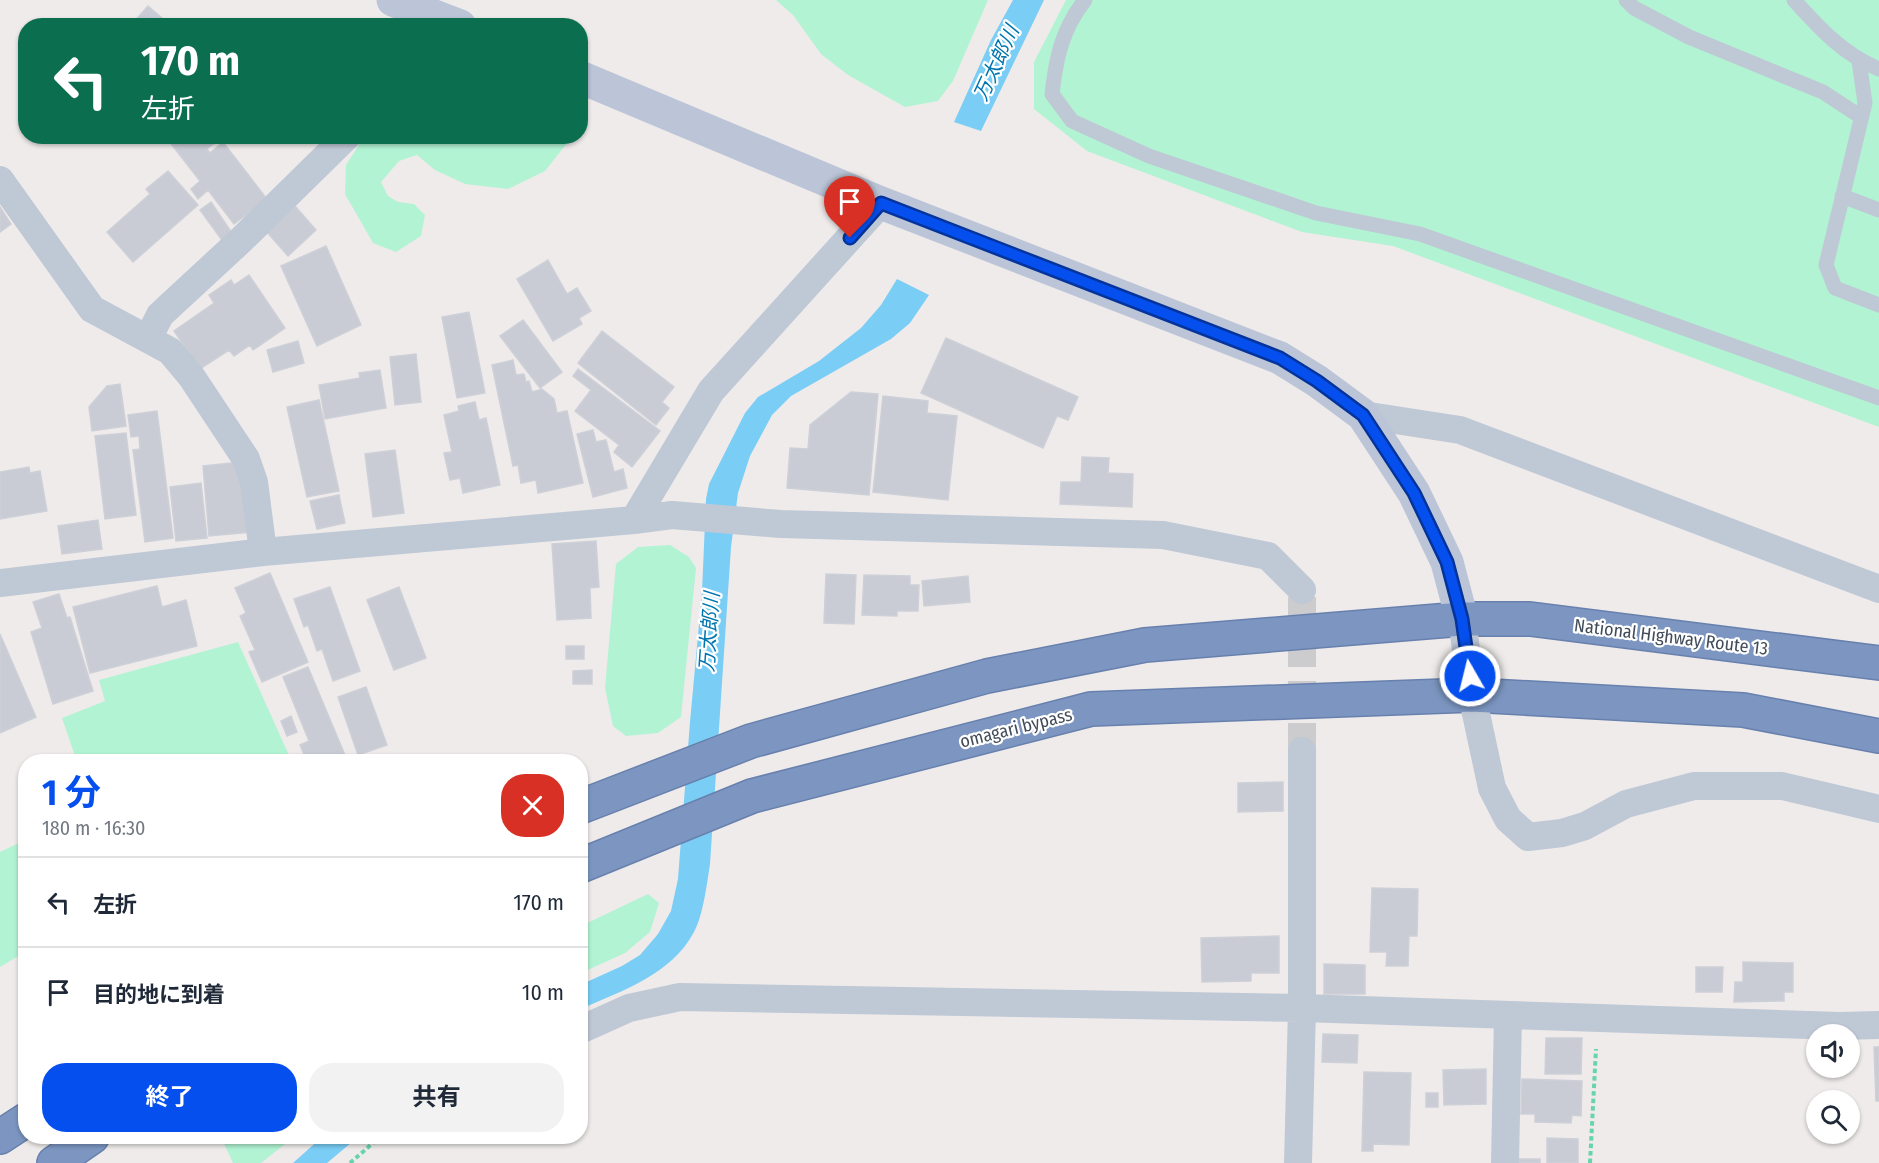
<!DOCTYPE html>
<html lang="ja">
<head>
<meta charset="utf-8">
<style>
	body { margin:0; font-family:"Fira Sans Condensed","Noto Sans JP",sans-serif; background:#f2f2f3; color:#1f2937; height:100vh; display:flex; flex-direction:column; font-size:22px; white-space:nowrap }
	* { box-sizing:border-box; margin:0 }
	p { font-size:20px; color:#747a83 }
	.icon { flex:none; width:33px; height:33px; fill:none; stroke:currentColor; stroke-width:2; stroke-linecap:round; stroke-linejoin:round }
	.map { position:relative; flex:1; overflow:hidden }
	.details { position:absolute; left:18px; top:754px; width:570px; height:390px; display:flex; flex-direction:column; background:#fff; border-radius:24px; box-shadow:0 2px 4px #0004 }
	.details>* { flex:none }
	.top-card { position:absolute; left:18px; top:18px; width:570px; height:126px; border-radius:24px; box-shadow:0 2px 4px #0004; background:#0b6e4f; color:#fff; overflow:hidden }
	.tools { position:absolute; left:1806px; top:1024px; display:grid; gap:12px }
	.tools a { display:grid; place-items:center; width:54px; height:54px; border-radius:50%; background:#fff; box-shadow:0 2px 4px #0004; font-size:30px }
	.pin { position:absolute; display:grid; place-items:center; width:51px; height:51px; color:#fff; margin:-62px -26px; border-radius:50% 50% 50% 0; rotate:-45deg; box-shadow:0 0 6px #0007 }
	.pin .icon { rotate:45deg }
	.me { position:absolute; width:66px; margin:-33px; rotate:352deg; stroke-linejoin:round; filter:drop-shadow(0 0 4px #0008) }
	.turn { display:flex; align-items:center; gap:21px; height:126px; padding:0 24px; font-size:27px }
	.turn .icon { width:78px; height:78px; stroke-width:2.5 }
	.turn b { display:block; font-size:42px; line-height:51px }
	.round { display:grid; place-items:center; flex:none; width:63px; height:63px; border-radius:24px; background:#f2f2f3 }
	.head { display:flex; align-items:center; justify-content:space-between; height:102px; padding:0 24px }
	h1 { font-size:36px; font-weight:700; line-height:45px; color:#054fee }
	.button { display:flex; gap:12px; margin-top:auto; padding:12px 24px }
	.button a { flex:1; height:69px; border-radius:24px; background:#054fee; color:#fff; font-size:24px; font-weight:700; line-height:69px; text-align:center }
	.button a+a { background:#f2f2f3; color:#1f2937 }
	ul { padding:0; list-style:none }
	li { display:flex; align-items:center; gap:18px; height:90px; padding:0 24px; border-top:2px solid #e0e1e3 }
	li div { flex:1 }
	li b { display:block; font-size:22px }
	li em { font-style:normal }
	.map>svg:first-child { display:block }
	.green { fill:#b2f3d3 }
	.water { fill:#7acdf5 }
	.building { fill:#c9ccd4; stroke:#ced0d8; stroke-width:1.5 }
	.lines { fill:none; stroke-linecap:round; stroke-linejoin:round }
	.street-tunnel { stroke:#cccbce; stroke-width:28; stroke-dasharray:28 14; stroke-linecap:butt }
	.highway-casing { stroke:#6880ad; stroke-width:36 }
	.path { stroke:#67d4ab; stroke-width:4; stroke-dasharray:4.5 3; stroke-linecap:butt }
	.lane { stroke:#bfc8d5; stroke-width:15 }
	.street { stroke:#bfc8d5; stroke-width:28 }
	.secondary { stroke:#bbc5d7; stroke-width:33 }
	.highway { stroke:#7c96c1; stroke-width:33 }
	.route-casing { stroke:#03339b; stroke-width:15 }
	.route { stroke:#054fee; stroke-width:10 }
	.labels { text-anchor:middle; stroke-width:4.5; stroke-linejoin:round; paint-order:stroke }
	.street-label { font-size:18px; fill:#424c5a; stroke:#fff }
	.water-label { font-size:20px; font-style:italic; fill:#0076af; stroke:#fff }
</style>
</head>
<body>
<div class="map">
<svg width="1879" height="1163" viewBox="0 0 1879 1163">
	<rect width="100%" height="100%" fill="#efebeb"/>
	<path class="green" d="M776,0H988L953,81L938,101L905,107L848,75L821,54L793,15Z
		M1066,0H1879V427L1393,246L1302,232L1087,151L1034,109V62Z
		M570,137L571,138L545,171L508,189L465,184L435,170L417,155L399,161L381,182L388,196L398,202L414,204L425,215L421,236L396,252L373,243L345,194L346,165L364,137Z
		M670,545L689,557L696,568L681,717L658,733L626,736L613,726L605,688L616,564L638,547Z
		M238,642L292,762H77L62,718L105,701L99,680Z
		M25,840V952L0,967V852Z
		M648,894L659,903L650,932L625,953L581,973V926Z
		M221,1137H294L261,1163H233Z"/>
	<path class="water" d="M1013,0H1044L981,131L954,122L991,40Z
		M897,279L929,295L910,323L891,339L791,396L772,415L750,456L738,493L731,547L710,864C707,883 703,916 694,932C671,975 623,990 581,1009L580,985L622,966L640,955L658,934L671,911L678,879L690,722L702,592L706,499L709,484L745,413L758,397L819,361L861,328L881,305Z
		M322,1137H358L327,1163H293Z"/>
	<path class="building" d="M148,6L169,24L168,26L131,25Z
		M165,136H223L207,149L210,153L223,142L267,199L234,224L208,190L198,199L191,189L200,181Z
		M168,171L198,205L133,262L107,232L150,194L146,189Z
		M211,202L234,236L224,243L200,210Z
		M295,206L316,230L288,256L266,231Z
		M0,207L11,224L0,232Z
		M326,246L361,325L317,346L281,266Z
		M548,260L567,294L577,288L591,311L579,318L582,324L553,341L517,279Z
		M249,275L285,328L253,350L250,345L234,356L229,350L200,369L174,331L214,303L209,295L231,280L234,285Z
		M469,312L485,393L457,398L442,317Z
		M523,320L562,372L540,388L500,336Z
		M602,331L674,387L662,402L669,408L656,425L578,363Z
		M946,338L1078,397L1068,420L1057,416L1043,448L921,393Z
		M298,341L304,363L273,372L267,350Z
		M416,354L421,402L395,405L390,357Z
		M513,360L516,375L524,374L526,382L529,381L532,392L542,389L554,399L557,413L567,411L583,483L538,493L536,480L521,483L518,465L513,466L492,365Z
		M578,369L660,431L632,467L614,452L619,445L575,411L591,390L573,376Z
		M380,370L386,408L325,419L319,385L360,378L359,373Z
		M120,384L126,426L92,431L89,407L107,386Z
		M851,392L878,394L869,495L787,488L790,448L808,449L810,425Z
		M883,396L928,401L927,413L957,416L948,500L873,492Z
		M319,400L339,491L307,497L287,407Z
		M475,402L479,420L486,418L500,485L463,493L460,478L450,480L444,453L452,452L444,415L459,411L458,406Z
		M157,411L173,538L145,542L133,450L140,449L139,436L131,437L128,415Z
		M593,430L596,442L606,440L614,472L623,469L627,488L593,497L577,434Z
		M126,433L136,515L105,519L95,436Z
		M395,450L404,513L373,517L365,454Z
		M1082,457L1109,458L1108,473L1133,474L1132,507L1060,504L1061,482H1081Z
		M241,462L252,532L209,536L203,466Z
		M29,467L30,473L40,471L47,511L0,519V472Z
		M201,483L207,538L176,541L170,487Z
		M339,495L345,523L317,529L310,501Z
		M98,520L102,549L62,554L58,526Z
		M596,541L599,587L590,588L591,618L557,620L552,544Z
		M270,573L308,662L262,682L249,652L255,650L240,616L246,613L235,588Z
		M826,574L856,575L854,624L824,623Z
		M864,575L910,576V585H919L918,611H897V616L862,615Z
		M968,576L970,602L924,606L922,581Z
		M157,586L162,607L186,600L197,646L90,673L73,607Z
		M330,587L360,671L333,681L322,649L317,651L308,625L304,627L294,599Z
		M399,587L426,658L394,670L367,600Z
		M59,594L67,618L70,617L93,691L53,704L31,632L42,628L33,602Z
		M0,634L36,717L0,733Z
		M566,646H584V659H566Z
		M308,667L345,755L328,762H307L300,745L309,741L283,677Z
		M592,670V684H573V671Z
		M366,687L387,745L358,755L338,697Z
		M291,716L297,732L287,736L281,721Z
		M1283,782V811L1238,812V783Z
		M1372,888L1418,889L1417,936H1409L1408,966H1386L1387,952H1370Z
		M1279,936V973H1251V981L1202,982L1201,938Z
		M1743,962L1793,963V992H1784V1001L1734,1002L1735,982H1743Z
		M1324,964L1365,965V994H1324Z
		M1696,967H1723L1722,992H1696Z
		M1323,1034L1358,1035L1357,1063L1322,1062Z
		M1546,1038H1582L1581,1074H1545Z
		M1874,1047H1879V1101H1876Z
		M1486,1069V1104L1444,1105L1443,1070Z
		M1364,1072L1411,1073L1409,1145L1373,1144V1151H1362Z
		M1522,1079L1582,1081L1581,1116L1572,1115L1571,1123L1535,1122V1114H1521Z
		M1426,1093H1438V1107H1426Z
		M1547,1138L1578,1139V1163H1547Z
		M1518,1159H1540V1163H1518Z"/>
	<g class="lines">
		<path class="street-tunnel" d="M1302,751V590"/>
		<g class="highway-casing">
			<path id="highway" d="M580,807L751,741L987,676L1145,645L1462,619H1530L1879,663
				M580,866L752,796L1091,709L1472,695L1743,710L1879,736
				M0,1137L26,1120
				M54,1163L92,1137"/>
		</g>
		<path class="path" d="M350,1163L380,1137
			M1590,1163L1596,1049"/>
		<path class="lane" d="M1085,0C1062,29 1056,58 1052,94L1072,121L1149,156L1316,213L1420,234L1879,398
			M1626,0L1634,8L1689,37L1823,92L1861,117
			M1794,0C1819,28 1844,55 1879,69
			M1859,61L1865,103L1826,265L1835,288L1879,305
			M1842,196L1879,210"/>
		<path class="street" d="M0,180L92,309L170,351L191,376L246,459L254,482L263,552
			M148,339L160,315L240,241L347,136
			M1363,415L1460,430L1879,589
			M634,520L672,515L781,524L1163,535L1268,556L1302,590
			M0,583L263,552L634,520L711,391L881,203
			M1462,619L1472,695L1492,788L1508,819L1528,837L1562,833L1585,826L1626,804L1694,786H1782L1879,809
			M580,1030L629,1008L680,997L1302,1008L1840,1026L1879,1025
			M1298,1163L1302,1008V751
			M1505,1163L1508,1015"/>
		<path class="secondary" d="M393,0L460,26
			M580,77L881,203L1280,358L1317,381L1363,415L1414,493L1447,562L1462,619"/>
		<use href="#highway" class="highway"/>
	</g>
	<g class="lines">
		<g class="route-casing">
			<path id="route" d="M850,238L881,203L1280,358L1317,381L1363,415L1414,493L1447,562L1462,619L1470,676"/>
		</g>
		<use href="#route" class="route"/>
	</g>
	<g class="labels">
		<g class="street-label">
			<text transform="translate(1671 637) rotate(7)" y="6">National Highway Route 13</text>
			<text transform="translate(1016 728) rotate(-14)" y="6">omagari bypass</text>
		</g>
		<g class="water-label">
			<text transform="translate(996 63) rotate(-65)" y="7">万太郎川</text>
			<text transform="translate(709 632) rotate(-86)" y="7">万太郎川</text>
		</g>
	</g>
</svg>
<div class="tools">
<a><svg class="icon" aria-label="sound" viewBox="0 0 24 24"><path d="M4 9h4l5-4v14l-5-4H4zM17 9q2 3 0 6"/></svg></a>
<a><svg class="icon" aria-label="search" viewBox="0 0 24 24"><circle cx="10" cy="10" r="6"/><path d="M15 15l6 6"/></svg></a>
</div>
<div class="pin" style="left:850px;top:238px;background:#d93025"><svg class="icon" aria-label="arrive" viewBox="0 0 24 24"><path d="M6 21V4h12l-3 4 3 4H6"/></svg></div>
<svg class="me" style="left:1470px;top:676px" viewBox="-20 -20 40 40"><circle r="17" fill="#054fee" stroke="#fff" stroke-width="3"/><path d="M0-11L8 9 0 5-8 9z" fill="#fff"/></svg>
<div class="top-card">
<div class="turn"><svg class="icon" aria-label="left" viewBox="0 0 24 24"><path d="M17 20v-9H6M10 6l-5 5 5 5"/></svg><div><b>170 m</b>左折</div></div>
</div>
<section class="details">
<div class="head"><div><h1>1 分</h1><p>180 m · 16:30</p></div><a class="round" style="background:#d93025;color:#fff"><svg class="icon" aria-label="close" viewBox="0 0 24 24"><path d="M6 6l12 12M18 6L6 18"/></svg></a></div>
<ul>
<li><svg class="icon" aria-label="left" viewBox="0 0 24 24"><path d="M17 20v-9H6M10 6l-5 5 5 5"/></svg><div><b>左折</b></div><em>170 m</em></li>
<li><svg class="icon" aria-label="arrive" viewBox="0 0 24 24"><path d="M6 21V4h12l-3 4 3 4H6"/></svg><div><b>目的地に到着</b></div><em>10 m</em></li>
</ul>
<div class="button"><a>終了</a><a>共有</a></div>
</section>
</div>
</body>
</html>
